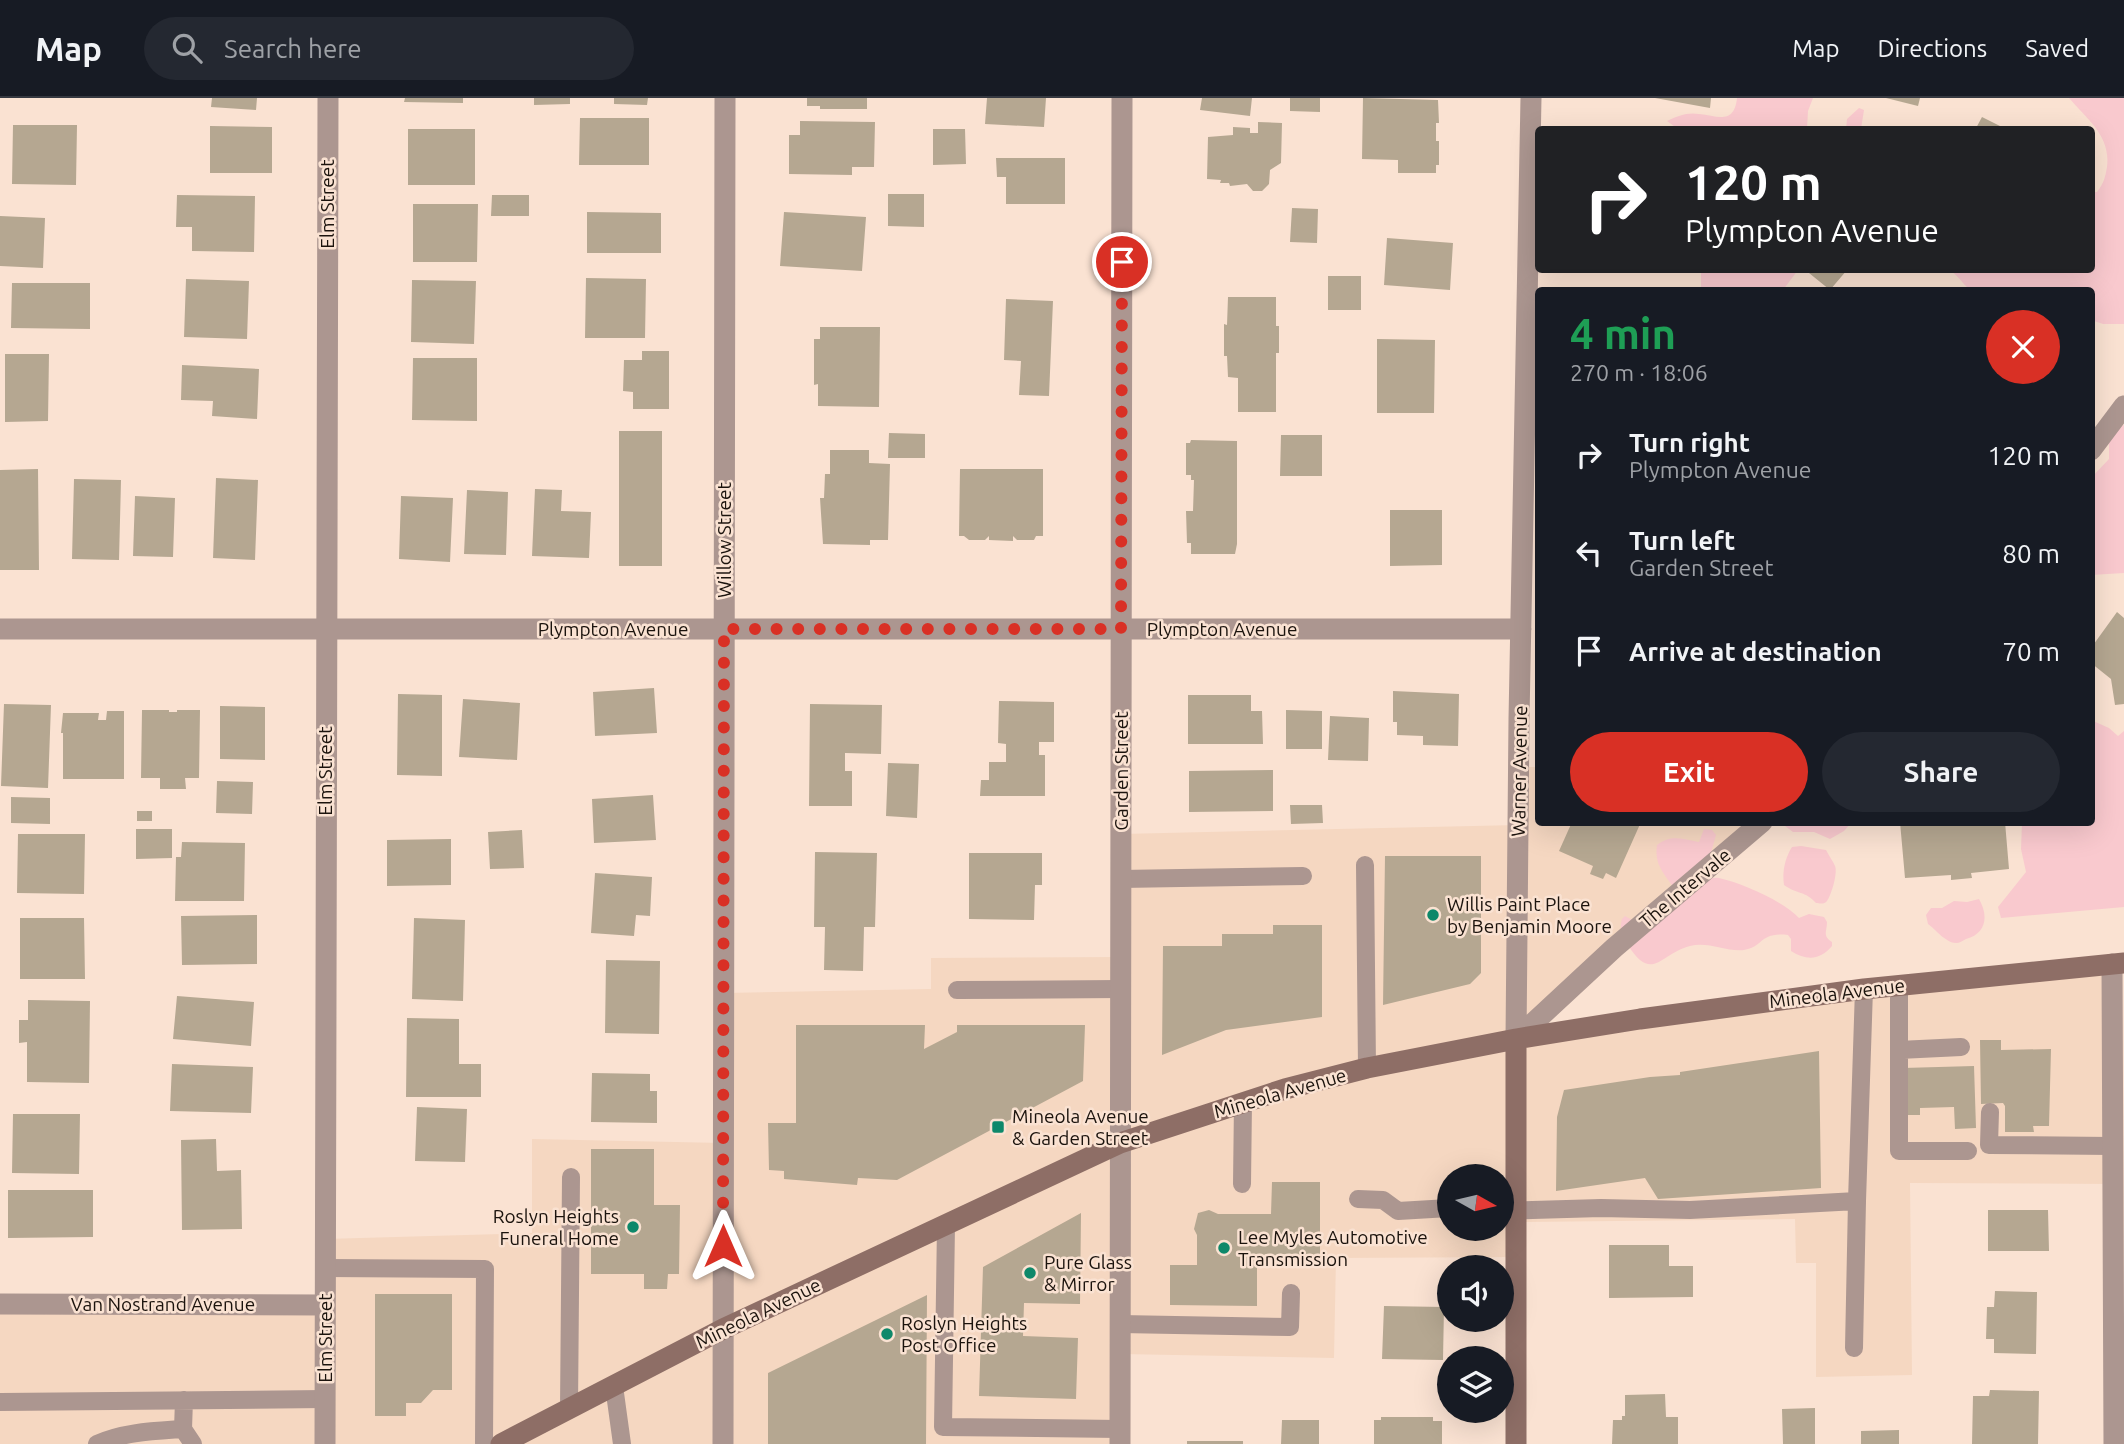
<!DOCTYPE html>
<html lang="en">
<head>
<meta charset="utf-8">
<style>
	body { margin:0; font-family:Ubuntu,sans-serif; background:#242831; color:#f1f3f6; height:100vh; display:flex; flex-direction:column; font-size:26px; white-space:nowrap }
	* { box-sizing:border-box; margin:0 }
	p { font-size:23px; color:#9ea1a6 }
	.icon { flex:none; width:38px; height:38px; fill:none; stroke:currentColor; stroke-width:2; stroke-linecap:round; stroke-linejoin:round }
	.map { position:relative; flex:1; overflow:hidden }
	.panel { position:absolute; left:1535px; top:189px; width:560px; height:539px; display:flex; flex-direction:column; background:#171b24; border-radius:7px; box-shadow:0 7px 28px #0002 }
	.panel>* { flex:none }
	.guide { position:absolute; left:1535px; top:28px; width:560px; height:147px; border-radius:7px; box-shadow:0 7px 28px #0002; background:#202124; color:#fff; overflow:hidden }
	.needle { width:46px; rotate:98deg }
	.controls { position:absolute; left:1437px; top:1066px; display:grid; gap:14px }
	.controls a { display:grid; place-items:center; width:77px; height:77px; border-radius:50%; background:#171b24; box-shadow:0 7px 28px #0002; font-size:35px }
	.pin { position:absolute; display:grid; place-items:center; width:60px; height:60px; color:#fff; margin:-30px; border:4px solid #fff; border-radius:50%; box-shadow:0 2px 7px #0007 }
	.me { position:absolute; width:77px; margin:-38px; rotate:0deg; stroke-linejoin:round; filter:drop-shadow(0 0 5px #0008) }
	.turn { display:flex; align-items:center; gap:24px; height:147px; padding:0 35px; font-size:32px }
	.turn .icon { width:91px; height:91px; stroke-width:2.5 }
	.turn b { display:block; font-size:49px; line-height:60px }
	.round { display:grid; place-items:center; flex:none; width:74px; height:74px; border-radius:37px; background:#242831 }
	.summary { display:flex; align-items:center; justify-content:space-between; height:119px; padding:0 35px }
	h1 { font-size:42px; font-weight:700; line-height:52px; color:#1e9e55 }
	.primary-button { display:flex; gap:14px; margin-top:auto; padding:14px 35px }
	.primary-button a { flex:1; height:80px; border-radius:42px; background:#d93025; color:#fff; font-size:28px; font-weight:700; line-height:80px; text-align:center }
	.primary-button a+a { background:#242831; color:#f1f3f6 }
	ul { padding:0; list-style:none }
	li { display:flex; align-items:center; gap:21px; height:98px; padding:0 35px }
	li div { flex:1 }
	li b { display:block; font-size:26px }
	li em { font-style:normal }
	header { display:flex; align-items:center; gap:42px; box-sizing:border-box; height:98px; padding:0 35px; background:#171b24; border-bottom:2px solid #363941 }
	header strong { font-size:33px }
	nav { display:flex; gap:38px; margin-inline-start:auto; font-size:24px }
	.search { width:490px; height:63px; background:#242831; display:flex; align-items:center; gap:18px; box-sizing:border-box; padding:0 24px; border-radius:38px; color:#9ea1a6; font-size:26px }
	.map>svg:first-child { display:block }
	.built { fill:#f5d7c1; fill-rule:evenodd }
	.green { fill:#f9c9ce }
	.building { fill:#b5a791 }
	.lines { fill:none; stroke-linecap:round; stroke-linejoin:round }
	.lane { stroke:#ac9690; stroke-width:18 }
	.street { stroke:#ac9690; stroke-width:21 }
	.secondary { stroke:#8e6e66; stroke-width:21 }
	.route { stroke:#d93025; stroke-width:12; stroke-dasharray:0 21.6 }
	.poi-dot { fill:#0e886a; stroke:#fae2d2; stroke-width:2.5 }
	.labels { text-anchor:middle; stroke-width:5; stroke-linejoin:round; paint-order:stroke }
	.street-label { font-size:19px; fill:#1b130d; stroke:#fae2d2 }
	.poi-label { font-size:19px; fill:#1b130d; stroke:#fae2d2; text-anchor:start }
</style>
</head>
<body>
<header>
<strong>Map</strong>
<div class="search"><svg class="icon" aria-label="search" viewBox="0 0 24 24"><circle cx="10" cy="10" r="6"/><path d="M15 15l6 6"/></svg>Search here</div>
<nav><a>Map</a><a>Directions</a><a>Saved</a></nav>
</header>
<div class="map">
<svg width="2124" height="1346" viewBox="0 0 2124 1346">
	<rect width="100%" height="100%" fill="#fae2d2"/>
	<path class="built" d="M1519,669H1538V724L1760,725L1518,939L2112,866L2114,1086L1910,1085L1912,1277L1816,1279V1165H1796L1795,1121L1517,1124L1516,1159L1336,1160L1334,1260L1120,1256V1346H0V1206L325,1207V1141L532,1135V1041L723,1045V895L931,891V860L1120,859L1121,736L1518,727ZM1449,1078H1502V1130H1449Z"/>
	<path class="green" d="M1737,0H1813L1808,13L1807,31H1678L1667,23C1678,18 1687,14 1699,16C1718,18 1734,27 1737,0Z
		M2069,0H2124V226H2103L2091,222V192H1970C1962,185 1958,177 1949,172H2091V94H2097C2104,85 2105,80 2107,69C2111,38 2087,21 2069,0Z
		M1859,10L1864,12L1861,31H1846L1847,21Z
		M1701,172H1798L1783,192H1701Z
		M2124,327V475L2091,477V380L2109,361V345L2116,330Z
		M2091,622L2109,630L2118,638L2124,633V809L2001,820L1998,809L2026,774L2021,751L2022,725L2091,724Z
		M1781,725H1851L1844,733L1830,741L1814,734H1793Z
		M1704,731L1712,732L1716,737L1703,783C1708,781 1714,779 1719,780C1742,785 1783,803 1799,820L1809,816L1824,819L1827,824C1827,834 1822,837 1832,844V848C1820,862 1807,863 1791,853V841L1788,837C1759,834 1764,849 1744,852C1726,854 1708,843 1690,848C1659,856 1653,886 1627,846C1622,837 1619,832 1622,821L1625,818L1632,822L1676,793C1665,776 1654,768 1657,747C1671,736 1682,741 1699,744Z
		M1801,748L1826,752C1829,758 1833,763 1835,768C1838,775 1831,798 1827,803C1824,807 1819,805 1816,805C1806,793 1796,796 1784,787C1782,774 1785,760 1792,749Z
		M1979,801C1989,818 1986,836 1966,841C1962,843 1960,845 1956,845C1946,845 1935,831 1928,826L1926,817L1931,810H1942L1954,803L1967,804Z"/>
	<path class="building" d="M212,0H257L256,12L211,9Z
		M405,0H463V5L404,4Z
		M534,0H570V6L534,7Z
		M614,0H648L647,7L614,6Z
		M807,0H867V11H820V8H807Z
		M987,0H1046L1044,29L985,26Z
		M1202,0H1252L1250,18L1200,12Z
		M1290,0H1320V14L1290,13Z
		M1363,0L1438,2L1439,25H1436V43H1439V67H1436V75H1398V62L1362,61Z
		M1655,0H1711L1710,10Z
		M1886,0H1920L1918,8Z
		M1982,19L2008,32H1975Z
		M580,20H649V67H579Z
		M800,23L875,24L874,69H852V77L789,76V37H800Z
		M1258,24L1282,25L1281,65L1270,72L1269,86L1262,93H1253L1247,86L1230,88L1229,85H1220L1221,82L1207,81L1208,39L1233,37V29L1250,30V35H1258Z
		M13,27H77L76,87L12,86Z
		M210,28L272,29V75H210Z
		M408,31H475V87H408Z
		M933,31H965L966,66L933,67Z
		M996,60H1065V106H1006V79H997Z
		M888,96H924V129L888,128Z
		M177,97L255,98L254,154L192,153V129H176Z
		M492,97H529V118H491Z
		M413,106H478L477,164H413Z
		M1292,110L1318,111L1317,145L1290,144Z
		M587,114L661,115V155H587Z
		M784,114L866,119L862,173L780,168Z
		M0,118L45,120L43,170L0,168Z
		M1387,140L1453,145L1450,192L1384,187Z
		M1812,172H1847L1830,192L1809,175Z
		M1328,178H1361V212H1328Z
		M586,180L646,181L645,240H585Z
		M186,181L249,183L247,241L184,239Z
		M412,182L476,183L474,246L411,244Z
		M12,185H90V231L11,230Z
		M1228,199H1276V228H1279V255H1276V314H1238V280L1228,279L1227,258H1224V226L1227,227Z
		M1006,201L1053,203L1049,298L1019,297L1021,263L1004,262Z
		M820,229H880L879,309L818,308V286L814,287V241H820Z
		M1377,241L1435,242L1434,315H1377Z
		M642,253H669V311H633V294L623,293L624,262H642Z
		M5,256H49L48,323L5,324Z
		M413,260H477V323L412,322Z
		M182,267L259,271L257,321L212,318L213,303L181,302Z
		M619,333H662V468H619Z
		M889,335L925,336V360H888Z
		M1281,337H1322V378H1280Z
		M1191,342L1237,343V446L1235,456H1191V445H1187L1186,413H1193L1194,382H1191V377H1186V345H1190Z
		M830,352H869V365L890,366L888,442H870V447L823,446L820,400H824L825,376H830Z
		M38,371L39,472H0V372Z
		M960,371H1043V438H1036L1034,442H1017L1013,438V443L989,442V438L985,442H969L964,438H959Z
		M216,380L258,382L255,462L213,460Z
		M74,381L121,382L119,462L72,461Z
		M535,391L562,392L561,413L591,414L589,460L532,458Z
		M467,392L508,394L506,457L464,456Z
		M135,398L175,400L173,459L133,458Z
		M401,398L453,400L450,464L399,461Z
		M1390,412H1442V467L1390,468Z
		M2117,514L2124,520V606L2115,607L2111,581L2091,565V550Z
		M654,590L657,635L595,638L593,594Z
		M1393,593L1459,596L1458,648L1423,647V638L1397,637V624H1393Z
		M398,596L442,597V678L397,677Z
		M1188,597H1251V613H1262L1263,646H1188Z
		M463,601L520,605L517,662L459,659Z
		M999,603L1054,604V644H1039V657H1045V698H980L981,682H989V664H1006V646L998,645Z
		M4,606L51,607L48,690L1,688Z
		M810,606L882,607L881,656L845,655V673H852V708H809Z
		M220,608L265,609V662L220,661Z
		M142,612H169V614H177V612H200L199,680H185L186,691H160V680H141Z
		M1286,612L1322,613V651H1286Z
		M107,613H124V681H63V635H61L63,615H99L98,622H106Z
		M1330,618L1369,620L1368,663L1328,662Z
		M888,665L919,666L917,720L886,718Z
		M1273,672V713L1189,714V673Z
		M217,683L253,684L252,716L216,715Z
		M653,697L656,742L594,745L592,701Z
		M11,699L50,700V726L11,725Z
		M1290,707H1322L1323,725L1291,726Z
		M137,713H152V723H137Z
		M1572,724H1641L1616,780L1606,775L1603,781L1590,776L1593,768L1559,753Z
		M1900,724H2005L2009,771L1971,775L1972,780L1951,782V777L1905,780Z
		M136,731H172V760L136,761Z
		M522,732L524,770L490,771L488,734Z
		M18,736H85L84,796L17,795Z
		M451,741V787L387,788V742Z
		M182,744L245,745L244,803H175L176,759H181Z
		M815,754L877,755L875,829H864L863,873L824,872L825,829H814Z
		M969,755H1042V787H1035L1034,822L969,821Z
		M1385,758H1481V875L1470,886L1383,907Z
		M595,775L652,779L650,818L636,817L634,838L591,835Z
		M257,817V866L182,867L181,818Z
		M20,820H84L85,881H20Z
		M414,820L465,822L463,903L412,901Z
		M1273,827H1322V919L1226,932L1162,957L1163,848H1222V836H1273Z
		M606,862L660,863L659,936L605,935Z
		M177,898L254,904L251,948L173,941Z
		M28,902L90,903L89,985L27,984V944L19,945V922H28Z
		M407,920L459,921V966H481V999H406Z
		M796,927H925L924,951L957,934V927H1085L1083,983L897,1082L858,1080L857,1087L784,1081V1073L769,1072L768,1025H796Z
		M1980,942H2001V952L2051,951L2049,1028H2033L2034,1034H2005V1008L2003,1005L1981,1006Z
		M1819,953L1821,1090L1658,1101L1645,1080L1556,1093L1557,1019L1564,992L1650,979L1680,977V974Z
		M172,966L253,969L251,1015L170,1013Z
		M1974,968L1976,1030L1955,1031L1954,1009L1920,1010V1017H1904L1903,970Z
		M592,975L650,976V993H657V1025L591,1024Z
		M417,1009L467,1011L465,1064L415,1063Z
		M13,1016H80L79,1076L12,1075Z
		M216,1041L217,1073L241,1072L242,1131L182,1132L181,1042Z
		M591,1051H654V1107H680L679,1176H668L667,1191H644V1176H591Z
		M1272,1084H1320V1164L1257,1162V1208L1170,1207V1167H1197V1137L1194,1131L1198,1115L1209,1112L1218,1116H1271Z
		M8,1092H93V1139L8,1140Z
		M1988,1112H2048L2049,1153H1988Z
		M1081,1115L1080,1206L1024,1205L1023,1238L1078,1240L1076,1301L979,1298L983,1169Z
		M1609,1147H1669V1168H1693V1199L1609,1200Z
		M1995,1193L2037,1194L2036,1256L1994,1255V1241H1986L1987,1209H1994Z
		M375,1196H452V1292H433L421,1305H406V1318H375Z
		M927,1197L926,1346H768V1275Z
		M1384,1208L1444,1209L1443,1262L1382,1261Z
		M1990,1292L2039,1293L2038,1346H1972L1973,1298H1989Z
		M1665,1296L1666,1319H1678V1346H1612L1613,1322H1622V1318H1625V1297Z
		M1815,1310V1346H1783L1782,1311Z
		M1381,1319H1433V1323H1442V1346H1374V1322H1381Z
		M1282,1322H1319V1346H1281Z
		M1899,1332V1346H1861V1333Z
		M1187,1343H1243V1346H1187Z"/>
	<g class="lines">
		<path class="lane" d="M1365,767L1367,970
			M1121,781L1303,778
			M1899,887V1053H1968
			M957,892L1120,891
			M1899,952L1961,949
			M1990,1014L1989,1047L2113,1048
			M1242,1086L1243,1004
			M1358,1101L1383,1102L1398,1113L1449,1110
			M1502,1113L1601,1110L1690,1112L1857,1103L1864,891
			M946,1127L943,1329L1120,1331
			M325,1170L485,1171L484,1346
			M1120,1226L1290,1229L1291,1195
			M1854,1250L1857,1103
			M614,1288L622,1346
			M184,1302L183,1331L193,1346
			M0,1304L325,1301
			M569,1311L571,1079
			M97,1346C123,1334 155,1333 183,1331"/>
		<path class="street" d="M2091,352L2124,308
			M0,531H1521
			M2112,866L2114,1346
			M1516,941L1519,621L1531,0
			M1516,941L1614,850L1762,724
			M0,1206L325,1207
			M325,1346L328,0
			M723,1346L725,0
			M1120,1346L1122,0"/>
		<path class="secondary" d="M501,1346L723,1231L1120,1045L1285,991L1367,970L1516,941L1640,921L1864,891L2124,865
			M1516,1346V941"/>
	</g>
	<g class="lines">
		<path class="route" d="M723,1148L724,531H1121L1122,164"/>
	</g>
	<g class="poi-dot">
		<circle cx="1433" cy="817" r="7"/>
		<rect x="991" y="1022" width="14" height="14" rx="3.5"/>
		<circle cx="633" cy="1129" r="7"/>
		<circle cx="1224" cy="1150" r="7"/>
		<circle cx="1030" cy="1175" r="7"/>
		<circle cx="887" cy="1236" r="7"/>
	</g>
	<g class="labels">
		<g class="street-label">
			<text transform="translate(327 106) rotate(-90)" y="7">Elm Street</text>
			<text transform="translate(724 442) rotate(-90)" y="7">Willow Street</text>
			<text x="613" y="538">Plympton Avenue</text>
			<text x="1222" y="538">Plympton Avenue</text>
			<text transform="translate(325 673) rotate(-90)" y="7">Elm Street</text>
			<text transform="translate(1121 673) rotate(-90)" y="7">Garden Street</text>
			<text transform="translate(1519 673) rotate(-89)" y="7">Warner Avenue</text>
			<text transform="translate(1685 790) rotate(-40)" y="7">The Intervale</text>
			<text transform="translate(1837 895) rotate(-7)" y="7">Mineola Avenue</text>
			<text transform="translate(1280 995) rotate(-16)" y="7">Mineola Avenue</text>
			<text x="163" y="1213">Van Nostrand Avenue</text>
			<text transform="translate(758 1215) rotate(-26)" y="7">Mineola Avenue</text>
			<text transform="translate(325 1240) rotate(-90)" y="7">Elm Street</text>
		</g>
		<g class="poi-label">
			<text x="1447" y="813">Willis Paint Place<tspan x="1447" dy="22">by Benjamin Moore</tspan></text>
			<text x="1012" y="1025">Mineola Avenue<tspan x="1012" dy="22">&amp; Garden Street</tspan></text>
			<text x="619" y="1125" text-anchor="end">Roslyn Heights<tspan x="619" dy="22">Funeral Home</tspan></text>
			<text x="1238" y="1146">Lee Myles Automotive<tspan x="1238" dy="22">Transmission</tspan></text>
			<text x="1044" y="1171">Pure Glass<tspan x="1044" dy="22">&amp; Mirror</tspan></text>
			<text x="901" y="1232">Roslyn Heights<tspan x="901" dy="22">Post Office</tspan></text>
		</g>
	</g>
</svg>
<div class="controls">
<a><svg class="needle" viewBox="-14 -14 28 28"><path d="M0-13l5 13h-10z" fill="#e53935"/><path d="M0 13l5-13h-10z" fill="#9ea1a6"/></svg></a>
<a><svg class="icon" aria-label="sound" viewBox="0 0 24 24"><path d="M4 9h4l5-4v14l-5-4H4zM17 9q2 3 0 6"/></svg></a>
<a><svg class="icon" aria-label="layers" viewBox="0 0 24 24"><path d="M12 4l9 5-9 5-9-5zM3 14l9 5 9-5"/></svg></a>
</div>
<div class="pin" style="left:1122px;top:164px;background:#d93025"><svg class="icon" aria-label="arrive" viewBox="0 0 24 24"><path d="M6 21V4h12l-3 4 3 4H6"/></svg></div>
<svg class="me" style="left:723px;top:1148px" viewBox="-20 -20 40 40"><path d="M0-17L14 15 0 8-14 15z" fill="#d93025" stroke="#fff" stroke-width="4"/></svg>
<div class="guide">
<div class="turn"><svg class="icon" aria-label="right" viewBox="0 0 24 24"><path d="M7 20v-9h11M14 6l5 5-5 5"/></svg><div><b>120 m</b>Plympton Avenue</div></div>
</div>
<section class="panel">
<div class="summary"><div><h1>4 min</h1><p>270 m · 18:06</p></div><a class="round" style="background:#d93025;color:#fff"><svg class="icon" aria-label="close" viewBox="0 0 24 24"><path d="M6 6l12 12M18 6L6 18"/></svg></a></div>
<ul>
<li><svg class="icon" aria-label="right" viewBox="0 0 24 24"><path d="M7 20v-9h11M14 6l5 5-5 5"/></svg><div><b>Turn right</b><p>Plympton Avenue</p></div><em>120 m</em></li>
<li><svg class="icon" aria-label="left" viewBox="0 0 24 24"><path d="M17 20v-9H6M10 6l-5 5 5 5"/></svg><div><b>Turn left</b><p>Garden Street</p></div><em>80 m</em></li>
<li><svg class="icon" aria-label="arrive" viewBox="0 0 24 24"><path d="M6 21V4h12l-3 4 3 4H6"/></svg><div><b>Arrive at destination</b></div><em>70 m</em></li>
</ul>
<div class="primary-button"><a>Exit</a><a>Share</a></div>
</section>
</div>
</body>
</html>
